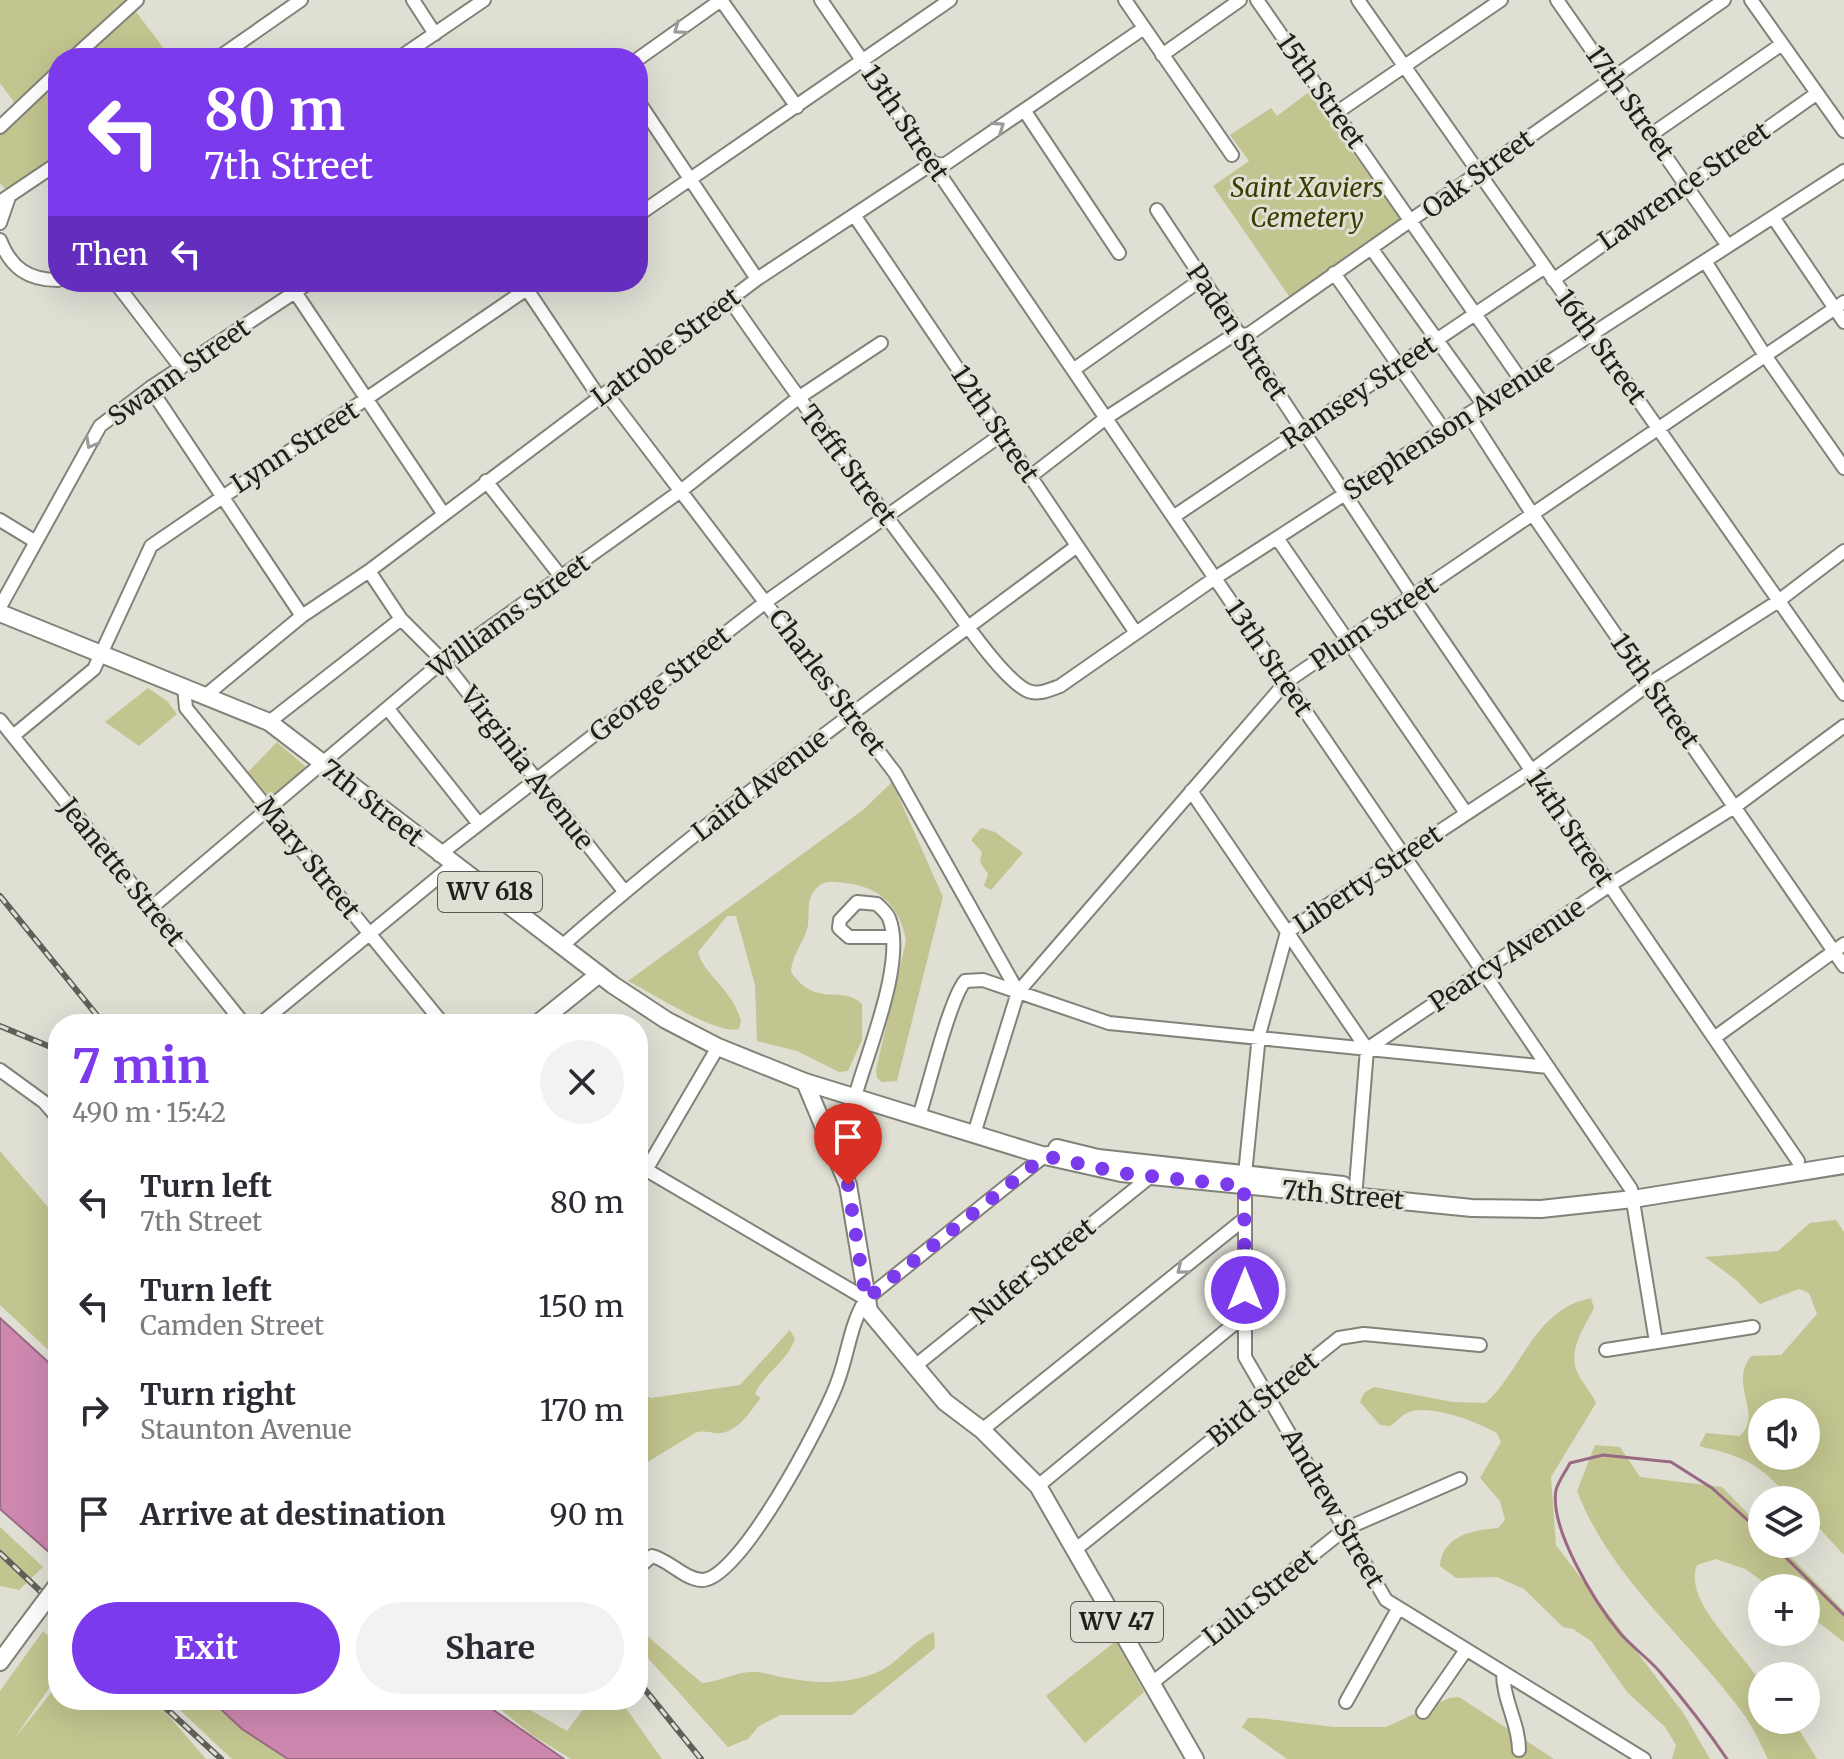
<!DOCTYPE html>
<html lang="en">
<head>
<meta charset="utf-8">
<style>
	body { margin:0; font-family:Merriweather,serif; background:#f2f2f3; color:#2b2b33; height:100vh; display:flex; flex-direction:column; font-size:30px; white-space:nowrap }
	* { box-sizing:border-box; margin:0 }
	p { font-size:26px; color:#7c7c81 }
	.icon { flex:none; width:44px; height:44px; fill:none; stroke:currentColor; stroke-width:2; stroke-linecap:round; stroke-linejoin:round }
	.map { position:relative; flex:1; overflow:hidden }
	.side { position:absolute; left:48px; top:1014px; width:600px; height:696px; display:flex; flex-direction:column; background:#fff; border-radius:32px; box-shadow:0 8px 32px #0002 }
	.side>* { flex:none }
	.hud { position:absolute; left:48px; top:48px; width:600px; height:244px; border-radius:32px; box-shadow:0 8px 32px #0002; background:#7c3aed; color:#fff; overflow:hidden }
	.buttons { position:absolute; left:1748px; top:1398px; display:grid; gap:16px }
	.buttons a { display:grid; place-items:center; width:72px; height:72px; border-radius:50%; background:#fff; box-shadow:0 8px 32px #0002; font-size:40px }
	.pin { position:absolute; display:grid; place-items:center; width:68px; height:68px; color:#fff; margin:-82px -34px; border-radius:50% 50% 50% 0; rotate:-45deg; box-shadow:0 0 8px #0007 }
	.pin .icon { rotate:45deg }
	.me { position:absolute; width:88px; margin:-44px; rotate:0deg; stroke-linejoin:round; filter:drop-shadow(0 0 6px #0008) }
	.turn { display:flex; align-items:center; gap:28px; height:168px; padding:0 24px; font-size:36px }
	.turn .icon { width:104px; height:104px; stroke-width:2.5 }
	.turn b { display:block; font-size:56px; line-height:68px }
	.then { display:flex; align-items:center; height:76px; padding:0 24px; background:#0003; gap:16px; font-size:30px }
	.round { display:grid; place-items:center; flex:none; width:84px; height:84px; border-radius:42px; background:#f2f2f3 }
	.headline { display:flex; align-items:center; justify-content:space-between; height:136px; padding:0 24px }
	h1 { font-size:48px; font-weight:700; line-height:60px; color:#7c3aed }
	.primary-button { display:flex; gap:16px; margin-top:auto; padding:16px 24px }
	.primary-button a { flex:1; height:92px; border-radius:48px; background:#7c3aed; color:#fff; font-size:32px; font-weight:700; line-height:92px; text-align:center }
	.primary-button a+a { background:#f2f2f3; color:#2b2b33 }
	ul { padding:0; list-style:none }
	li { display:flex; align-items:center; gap:24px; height:104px; padding:0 24px }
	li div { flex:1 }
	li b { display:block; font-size:30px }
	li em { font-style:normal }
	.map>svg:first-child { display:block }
	.green { fill:#c2c58f; fill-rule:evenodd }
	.water { fill:#ce88b0; stroke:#9a6984; stroke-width:2 }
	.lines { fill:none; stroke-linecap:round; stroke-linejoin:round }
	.stream { stroke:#9a6984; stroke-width:3 }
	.minor-casing { stroke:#818278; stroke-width:16 }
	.major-casing { stroke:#818278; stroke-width:20 }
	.minor { stroke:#fff; stroke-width:12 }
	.major { stroke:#fff; stroke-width:16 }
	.rail-casing { stroke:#606059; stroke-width:6 }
	.rail { stroke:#dfdfd4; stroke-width:3; stroke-dasharray:9; stroke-linecap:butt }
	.major-bridge-casing { stroke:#818278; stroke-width:20; stroke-linecap:butt }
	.major-bridge { stroke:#fff; stroke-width:16 }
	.oneway { stroke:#9b9b99 }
	.route { stroke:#7c3aed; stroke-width:14; stroke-dasharray:0 25.2 }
	.labels { text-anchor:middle; stroke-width:6; stroke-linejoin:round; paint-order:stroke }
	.shield { fill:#dfdfd4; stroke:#595953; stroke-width:2 }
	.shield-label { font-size:24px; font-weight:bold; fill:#20201c }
	.street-label { font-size:26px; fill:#20201c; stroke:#dfdfd4 }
	.park-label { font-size:26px; font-style:italic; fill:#3b3c00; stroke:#dfdfd4 }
</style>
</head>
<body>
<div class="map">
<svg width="1844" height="1759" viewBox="0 0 1844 1759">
	<rect width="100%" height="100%" fill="#dfdfd4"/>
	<path class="green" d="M0,0H127L171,58H58V163L11,195L0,183V127L19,109L0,83Z
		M1309,92L1402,221L1291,299L1213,186L1249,161L1230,135L1271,108L1277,116Z
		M148,688L167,701L177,714L139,746L105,722Z
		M277,742L307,768L275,795L267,796L248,772Z
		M892,782L943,897L897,1081L882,1082L877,1078L876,1070L906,941C901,907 878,885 844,883C836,882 827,880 820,885C805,897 810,910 808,925C805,942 792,954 791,972C816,1009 843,984 862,1004V1040L848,1071L839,1072L797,1051L757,1041L755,985L736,916H727L698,952C705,977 732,988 741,1021L739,1029C718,1036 650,992 628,981L863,810Z
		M981,828L995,832L1023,853L991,890L984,886L988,874L980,862L982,852L971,840Z
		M0,1151L58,1219V1359L0,1305Z
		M1836,1220L1844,1232V1555L1806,1514V1500H1792C1757,1463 1749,1458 1699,1446L1706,1433L1740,1436C1764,1412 1728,1387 1751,1356L1781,1355L1817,1314L1809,1293L1799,1289L1760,1304L1736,1280L1705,1257L1778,1251L1810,1223ZM1762,1412H1806V1456H1762Z
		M1591,1298L1594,1308C1585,1326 1569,1348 1576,1369C1580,1381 1591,1391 1596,1403L1551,1477L1556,1545L1684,1714L1710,1759H1672L1676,1745L1665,1727L1627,1692L1591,1641L1573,1629L1563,1627L1524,1589L1497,1577L1456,1578L1440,1566C1442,1536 1473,1530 1498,1528L1505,1520L1500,1501L1480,1478L1501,1442L1497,1433C1478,1422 1425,1401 1405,1414C1400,1417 1395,1423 1390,1426L1380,1425L1360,1402L1364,1393L1374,1387L1453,1402L1486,1403C1523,1368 1535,1309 1591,1298Z
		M790,1330L795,1339C787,1362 764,1373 755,1394L761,1398C750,1411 740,1430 721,1433C712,1434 705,1429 695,1433L638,1468V1392L651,1398L740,1385Z
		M1595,1445L1620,1447L1640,1477L1722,1487L1762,1528V1544H1778L1844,1611V1642L1806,1613V1588H1772L1745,1569L1716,1559L1697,1565C1682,1602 1744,1651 1760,1683C1765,1691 1762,1710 1762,1720H1793L1817,1759H1768C1761,1745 1754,1729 1745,1716C1689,1639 1612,1581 1577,1491Z
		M0,1527L43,1567L19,1590L0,1586Z
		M638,1628L702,1683C719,1682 733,1673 750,1672C762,1671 775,1676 787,1678C818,1684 843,1684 873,1674C897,1666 910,1642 934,1632L935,1648L852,1715H780L759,1726L748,1739L728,1747L638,1647Z
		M43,1631L58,1646V1675L14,1739L58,1684V1700H155L206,1759H0V1691Z
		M1116,1641L1144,1692L1085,1743L1046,1696Z
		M1459,1697L1554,1759H1287L1242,1727L1248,1718H1259L1334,1727H1386L1449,1698Z
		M169,1700H211L242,1729L288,1759H232Z
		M489,1700H513L567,1731L590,1700H620L662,1759H571L532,1735Z"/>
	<path class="water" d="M0,1318L58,1371V1560L0,1509Z
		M211,1700H479L564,1759H288L242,1729Z"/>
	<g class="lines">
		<path class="stream" d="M1772,1544L1844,1615
			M1727,1759C1706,1728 1684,1700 1660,1672C1648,1658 1632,1647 1620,1633C1596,1604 1549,1529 1556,1490C1558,1482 1566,1471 1570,1463L1603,1455L1671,1462L1712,1488L1762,1533"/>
		<g class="minor-casing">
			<path id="minor" d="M413,0L435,34
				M721,0L797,107
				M821,0L1631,1189L1656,1342
				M1125,0L1232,155
				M1257,0L1521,380
				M1358,0L1844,694
				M1557,0L1728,246
				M1751,0L1844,131
				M1162,55L1240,0
				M73,58L137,0
				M218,58L301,0
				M399,58L484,0
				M638,59L721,0
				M638,101L757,279
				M1024,110L1119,253
				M1336,113L1501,0
				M0,127L58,72
				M1652,134L1782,44
				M0,202L58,163
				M1157,210L1413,597L1798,1161
				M638,215L950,0
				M854,215L1136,633
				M1773,217L1844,322
				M0,223L9,197
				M0,240C11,268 28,280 58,280
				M1371,248L1483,404
				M1705,261L1764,354L1844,468
				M1334,273L1444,430
				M1553,280L1816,94
				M115,282L181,368
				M522,282L599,397
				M295,292L443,513
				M730,300C797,397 868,492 939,587C958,612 1000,676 1026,690C1037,696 1049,690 1060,686L1215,578L1844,171
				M1073,370L1202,279
				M150,388L302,616
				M606,393L895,773L1018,992
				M1468,414L1533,515L1844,966
				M1031,476L1106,418L1232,336L1249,334L1724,0
				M486,481L562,578
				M1173,517L1545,267
				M0,520L36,542
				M1277,538L1466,813
				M369,571L401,619L443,661L624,891
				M0,607L100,426L150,388L310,282
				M184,687L186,708L443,1024
				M205,696L302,616L369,571L757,279L933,163L944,165L1144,28
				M388,709L479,824
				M0,720L244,1024
				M269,722L401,619
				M13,736L94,669L151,546L537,282
				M1191,791L1367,1049
				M439,855L767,601L1001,435
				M151,908L443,661L682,490L798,398L881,343
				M563,945C726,802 904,676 1077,546
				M260,1024L453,865
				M1714,1038L1844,944
				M1367,1049L1610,885L1736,806L1844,726
				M0,1070L44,1102L58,1118
				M857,1090C869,1048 906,960 889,918C887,913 881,908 877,904L857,902L840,920L839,928L849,937H892
				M921,1110C930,1081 950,999 965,981L983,980L1109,1023L1548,1067
				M974,1134L1018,992L1286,682L1844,302
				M638,1165L866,1299
				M646,1170L718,1047
				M1356,1186L1367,1049
				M1606,1350L1753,1327
				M915,1366L1151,1176
				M982,1430L1243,1220
				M1038,1486L1245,1315
				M1076,1549L1339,1338L1364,1334L1480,1345
				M638,1568L652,1556C669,1560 684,1579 702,1580C740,1580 822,1422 836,1386C848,1357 849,1326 866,1299L1048,1153
				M1503,1673C1503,1701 1519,1723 1519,1750
				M1152,1683L1345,1529L1460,1479
				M1346,1702L1398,1609
				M1423,1712L1466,1650
				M1644,1759L1386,1600L1245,1357V1174L1259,1035L1287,932L1531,771L1649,684L1777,602L1844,551"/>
		</g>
		<g class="major-casing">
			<path id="major" d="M0,613L269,722L613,985L666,1020L718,1047L805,1082L1045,1156L1121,1173L1472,1208L1541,1209L1633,1199L1844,1165
				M537,1024L598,975
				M805,1082L848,1185L869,1311L945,1402L982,1430L1038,1486L1195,1759
				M1057,1148L1098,1158L1343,1185
				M0,1662L22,1632"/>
		</g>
		<use href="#minor" class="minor"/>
		<use href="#major" class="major"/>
		<g class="rail-casing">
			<path id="rail" d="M0,896L104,1024
				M0,1026L58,1050
				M0,1553L58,1608
				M638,1681L701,1759
				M157,1700L221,1759"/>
		</g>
		<use href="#rail" class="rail"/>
		<g class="major-bridge-casing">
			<path id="major-bridge" d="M22,1632L58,1584"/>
		</g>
		<use href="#major-bridge" class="major-bridge"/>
	</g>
	<defs><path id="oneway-chevron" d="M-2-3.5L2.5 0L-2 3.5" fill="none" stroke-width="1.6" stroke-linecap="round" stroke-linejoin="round" transform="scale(2)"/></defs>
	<g class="oneway">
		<use href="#oneway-chevron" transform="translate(679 29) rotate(144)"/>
		<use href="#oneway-chevron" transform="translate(999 127) rotate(-34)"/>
		<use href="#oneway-chevron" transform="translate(91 443) rotate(119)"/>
		<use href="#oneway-chevron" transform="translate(1182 1269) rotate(141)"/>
	</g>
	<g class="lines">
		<path class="route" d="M848,1185L866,1299L1045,1156L1121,1173L1244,1186L1245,1290"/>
	</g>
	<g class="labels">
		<g class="shield">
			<rect x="438" y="872" width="104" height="40" rx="6"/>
			<rect x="1071" y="1602" width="92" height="40" rx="6"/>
		</g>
		<g class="shield-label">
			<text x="490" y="900">WV 618</text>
			<text x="1117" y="1630">WV 47</text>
		</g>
		<g class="street-label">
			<text transform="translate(1321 91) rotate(55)" y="9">15th Street</text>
			<text transform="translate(1630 103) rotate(55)" y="9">17th Street</text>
			<text transform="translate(905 123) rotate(56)" y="9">13th Street</text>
			<text transform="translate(1478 174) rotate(-36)" y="9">Oak Street</text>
			<text transform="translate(1684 186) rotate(-35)" y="9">Lawrence Street</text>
			<text transform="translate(1237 332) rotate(56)" y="9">Paden Street</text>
			<text transform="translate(666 347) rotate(-37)" y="9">Latrobe Street</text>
			<text transform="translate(1601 347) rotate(54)" y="9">16th Street</text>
			<text transform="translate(179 372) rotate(-35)" y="9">Swann Street</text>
			<text transform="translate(1359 392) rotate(-34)" y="9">Ramsey Street</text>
			<text transform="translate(995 424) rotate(56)" y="9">12th Street</text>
			<text transform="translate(1449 427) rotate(-33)" y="9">Stephenson Avenue</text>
			<text transform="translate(295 447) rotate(-33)" y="9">Lynn Street</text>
			<text transform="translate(848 465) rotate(53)" y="9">Tefft Street</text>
			<text transform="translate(509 616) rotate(-36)" y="9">Williams Street</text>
			<text transform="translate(1374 623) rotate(-34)" y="9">Plum Street</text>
			<text transform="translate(1269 658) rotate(56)" y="9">13th Street</text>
			<text transform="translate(827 682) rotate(53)" y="9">Charles Street</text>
			<text transform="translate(660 684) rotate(-38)" y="9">George Street</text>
			<text transform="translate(1655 691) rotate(55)" y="9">15th Street</text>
			<text transform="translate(527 768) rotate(52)" y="9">Virginia Avenue</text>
			<text transform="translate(760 785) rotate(-38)" y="9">Laird Avenue</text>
			<text transform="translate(372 803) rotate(38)" y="9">7th Street</text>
			<text transform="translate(1570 828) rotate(56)" y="9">14th Street</text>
			<text transform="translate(308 858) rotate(51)" y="9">Mary Street</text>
			<text transform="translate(122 872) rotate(51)" y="9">Jeanette Street</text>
			<text transform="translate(1368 879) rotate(-34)" y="9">Liberty Street</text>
			<text transform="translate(1507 955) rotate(-34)" y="9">Pearcy Avenue</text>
			<text transform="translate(1343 1195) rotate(5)" y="9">7th Street</text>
			<text transform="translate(1033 1271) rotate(-39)" y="9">Nufer Street</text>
			<text transform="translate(1263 1399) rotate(-39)" y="9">Bird Street</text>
			<text transform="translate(1333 1508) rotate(60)" y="9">Andrew Street</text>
			<text transform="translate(1260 1597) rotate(-39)" y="9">Lulu Street</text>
		</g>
		<g class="park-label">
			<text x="1307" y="197">Saint Xaviers<tspan x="1307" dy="30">Cemetery</tspan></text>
		</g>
	</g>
</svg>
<div class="buttons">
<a><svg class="icon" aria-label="sound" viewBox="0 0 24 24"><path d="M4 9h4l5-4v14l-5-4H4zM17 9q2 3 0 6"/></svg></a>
<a><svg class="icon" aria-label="layers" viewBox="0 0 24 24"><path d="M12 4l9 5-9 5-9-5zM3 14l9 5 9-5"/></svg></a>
<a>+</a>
<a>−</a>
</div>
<div class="pin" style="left:848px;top:1185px;background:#d93025"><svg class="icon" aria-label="arrive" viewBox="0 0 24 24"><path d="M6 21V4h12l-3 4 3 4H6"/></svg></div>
<svg class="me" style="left:1245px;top:1290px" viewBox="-20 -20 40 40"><circle r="17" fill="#7c3aed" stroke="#fff" stroke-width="3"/><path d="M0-11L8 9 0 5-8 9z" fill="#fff"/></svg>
<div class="hud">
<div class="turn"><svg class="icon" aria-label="left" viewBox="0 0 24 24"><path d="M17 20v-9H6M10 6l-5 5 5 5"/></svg><div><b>80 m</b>7th Street</div></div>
<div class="then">Then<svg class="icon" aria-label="left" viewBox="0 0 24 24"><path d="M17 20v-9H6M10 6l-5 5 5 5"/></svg></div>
</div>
<section class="side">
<div class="headline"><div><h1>7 min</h1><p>490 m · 15:42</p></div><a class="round"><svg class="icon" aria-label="close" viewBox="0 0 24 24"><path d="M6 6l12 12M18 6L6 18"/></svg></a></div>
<ul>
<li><svg class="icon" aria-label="left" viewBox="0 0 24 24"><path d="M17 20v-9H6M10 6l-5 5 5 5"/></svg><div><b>Turn left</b><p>7th Street</p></div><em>80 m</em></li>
<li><svg class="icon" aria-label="left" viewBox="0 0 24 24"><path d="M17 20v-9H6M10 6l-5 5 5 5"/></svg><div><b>Turn left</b><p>Camden Street</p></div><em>150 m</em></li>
<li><svg class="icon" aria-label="right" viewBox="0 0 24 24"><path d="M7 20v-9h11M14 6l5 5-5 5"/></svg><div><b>Turn right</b><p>Staunton Avenue</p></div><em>170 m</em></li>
<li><svg class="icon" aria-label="arrive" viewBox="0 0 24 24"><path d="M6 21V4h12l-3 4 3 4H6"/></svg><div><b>Arrive at destination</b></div><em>90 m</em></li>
</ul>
<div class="primary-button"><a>Exit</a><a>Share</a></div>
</section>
</div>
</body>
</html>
